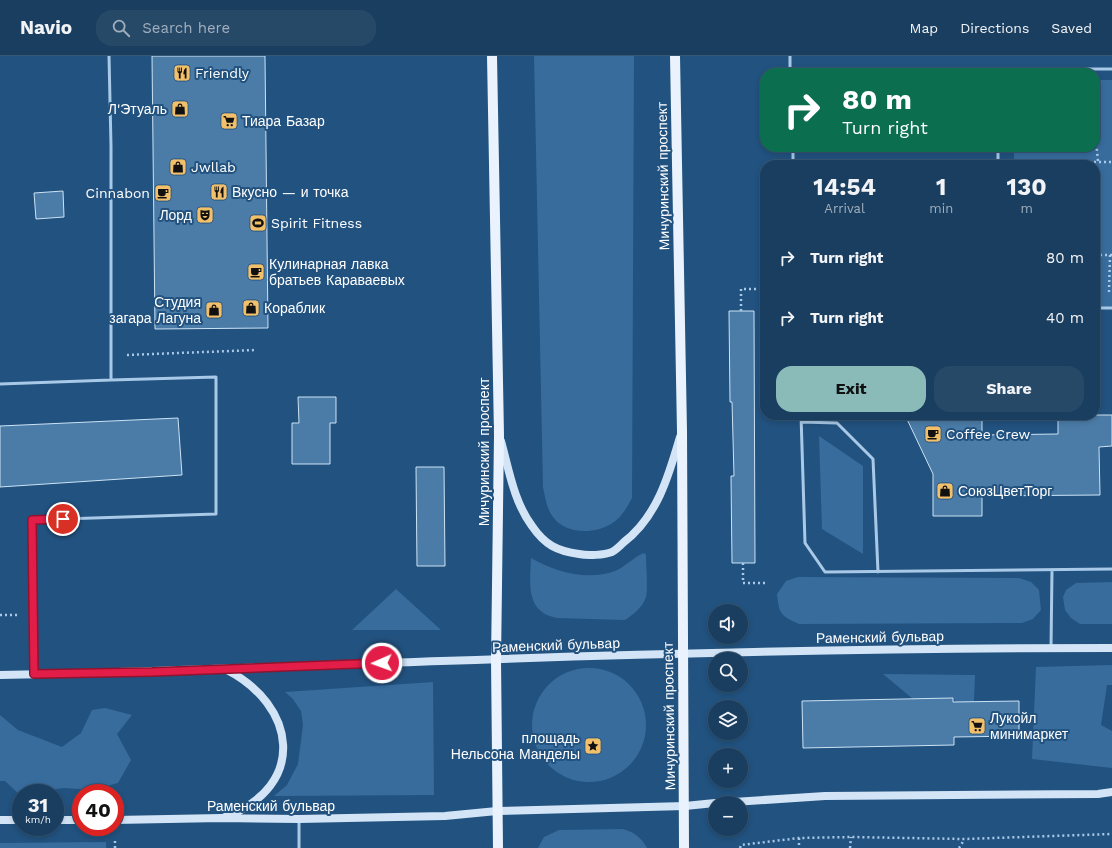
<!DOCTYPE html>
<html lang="en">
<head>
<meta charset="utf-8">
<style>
	body { margin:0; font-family:"Work Sans",sans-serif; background:#274968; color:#f1f3f6; height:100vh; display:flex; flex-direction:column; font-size:15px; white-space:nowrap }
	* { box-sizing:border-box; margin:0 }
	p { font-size:13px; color:#9faebd }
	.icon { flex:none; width:22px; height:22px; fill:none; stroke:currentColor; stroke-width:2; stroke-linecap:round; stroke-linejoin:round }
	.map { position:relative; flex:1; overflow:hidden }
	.panel { position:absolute; left:760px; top:104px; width:340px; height:260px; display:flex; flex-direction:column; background:#1a3e5f; border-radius:16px; box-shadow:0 2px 6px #0003,0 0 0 1px #385774 }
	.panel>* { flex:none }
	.guide { position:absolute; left:760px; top:12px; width:340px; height:84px; border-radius:16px; box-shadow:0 2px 6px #0003,0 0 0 1px #385774; background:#0b6e4f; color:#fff; overflow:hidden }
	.tools { position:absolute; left:708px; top:548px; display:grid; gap:8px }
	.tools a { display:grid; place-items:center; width:40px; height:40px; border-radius:50%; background:#1a3e5f; box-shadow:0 2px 6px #0003,0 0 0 1px #385774; font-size:20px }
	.speed { position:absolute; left:12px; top:728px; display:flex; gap:8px; font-size:20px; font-weight:700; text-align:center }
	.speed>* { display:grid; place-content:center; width:52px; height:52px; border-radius:50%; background:#1a3e5f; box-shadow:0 2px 6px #0003,0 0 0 1px #385774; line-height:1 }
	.speed small { font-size:10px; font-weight:400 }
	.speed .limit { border:6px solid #d22; background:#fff; color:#111 }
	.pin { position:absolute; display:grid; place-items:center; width:34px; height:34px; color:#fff; margin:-17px; border:2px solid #fff; border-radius:50%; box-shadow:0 1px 4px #0007 }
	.me { position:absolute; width:44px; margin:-22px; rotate:268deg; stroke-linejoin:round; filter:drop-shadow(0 0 3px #0008) }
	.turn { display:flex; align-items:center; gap:14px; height:84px; padding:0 16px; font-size:18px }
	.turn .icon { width:52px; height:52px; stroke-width:2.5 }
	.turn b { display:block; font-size:28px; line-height:34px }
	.eta { display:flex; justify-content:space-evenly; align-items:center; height:68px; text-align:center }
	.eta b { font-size:24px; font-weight:700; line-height:28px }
	.action { display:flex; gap:8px; margin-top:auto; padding:8px 16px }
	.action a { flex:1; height:46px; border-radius:16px; background:#8bbbb9; color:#111; font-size:16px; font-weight:700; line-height:46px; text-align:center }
	.action a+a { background:#274968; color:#f1f3f6 }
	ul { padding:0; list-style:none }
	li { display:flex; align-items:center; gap:12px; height:60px; padding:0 16px }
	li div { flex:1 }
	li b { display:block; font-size:15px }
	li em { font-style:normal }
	header { display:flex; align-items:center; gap:24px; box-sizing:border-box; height:56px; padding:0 20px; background:#1a3e5f; border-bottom:1px solid #385774 }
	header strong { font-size:19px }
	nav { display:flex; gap:22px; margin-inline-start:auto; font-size:14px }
	.search { width:280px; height:36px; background:#274968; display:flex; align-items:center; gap:10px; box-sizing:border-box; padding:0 14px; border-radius:16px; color:#9faebd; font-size:15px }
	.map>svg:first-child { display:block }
	.green { fill:#376c9d }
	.building { fill:#4b7ca8; stroke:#cce2f5 }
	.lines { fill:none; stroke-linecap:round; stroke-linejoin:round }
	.path { stroke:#a8c9e7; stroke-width:2.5; stroke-dasharray:2 3; stroke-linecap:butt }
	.lane { stroke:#a8c9e7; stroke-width:3 }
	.secondary { stroke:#d2e4f6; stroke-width:8 }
	.primary { stroke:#eaf3fd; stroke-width:10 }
	.route-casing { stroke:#92132f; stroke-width:10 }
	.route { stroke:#e11d48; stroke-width:7 }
	.labels { text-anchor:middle; stroke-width:4; stroke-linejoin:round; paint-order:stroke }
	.poi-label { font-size:14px; fill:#fff; stroke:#22527f; text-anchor:start }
	.street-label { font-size:14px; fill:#fff; stroke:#22527f }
</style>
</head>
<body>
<header>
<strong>Navio</strong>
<div class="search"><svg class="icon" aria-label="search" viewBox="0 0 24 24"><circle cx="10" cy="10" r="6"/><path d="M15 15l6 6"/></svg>Search here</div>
<nav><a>Map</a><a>Directions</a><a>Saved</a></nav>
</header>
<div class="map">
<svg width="1112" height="792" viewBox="0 0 1112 792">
	<rect width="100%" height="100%" fill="#22527f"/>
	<path class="green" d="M534,0H634L632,442C627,452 621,462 611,468C593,479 562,478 551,458C546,450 545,440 543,431Z
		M1095,24H1112V252H1095V109H1014V91H1095Z
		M819,380L863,410V498L822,473Z
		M644,497L646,499C646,509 648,533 646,541C643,551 634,558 625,564L557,562C525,556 530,527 531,502C555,516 587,525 615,515C625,511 635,500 644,497Z
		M798,521L1019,522L1031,526L1039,534L1041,554L1033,563L1022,567L799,568C781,560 779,558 777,538L786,525Z
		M1112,526V568H1080L1071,562L1065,554L1063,541L1066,534L1076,527Z
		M396,533L441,574H352Z
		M1112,609V629H1107L1101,669L1112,675V712L1032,703L1036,611Z
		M532 669a57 57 0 1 1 114 0a57 57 0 1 1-114 0Z
		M883,618L975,619L974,646H956L953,642L913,643Z
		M433,626L434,739L274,740L287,729L298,708L303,669L301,655L293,643L285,636Z
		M105,652L132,659L117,678L131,704L118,727L93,734L64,732L19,738L5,725H0V659L18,674L62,691L81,677L92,654Z
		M623,773C635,777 641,781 647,792H538L544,781L559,774Z
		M106,786V792H0V787Z"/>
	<path class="building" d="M152,0H265L268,272L155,273Z
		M63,135L64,161L36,163L34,137Z
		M729,255H754L755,507H732L731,420H734L732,346H730Z
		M298,341H336V367H330V408H292V367H299Z
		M905,359H982V379L1058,378V359H1112V390L1099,391L1100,439L982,440V460H933V418Z
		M178,362L182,419L0,431V370Z
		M416,411H444L445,510H417Z
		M953,642V646L1019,645V680L954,681V689L803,692L802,645Z"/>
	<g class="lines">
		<path class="path" d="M1095,73L1098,106
			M1057,109V106H1112
			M1095,199H1112
			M1109,236L1110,199
			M741,255V233H765
			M127,299L256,294
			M743,507V527H765
			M0,559H17
			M799,782V792
			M115,792V782
			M740,792L741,789L799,782L851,781L964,783L1112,778
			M850,792L851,781
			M959,792L964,784"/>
		<path class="lane" d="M790,0V17
			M1038,17L1042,13H1112
			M793,91V109
			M998,109V91
			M1095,252H1112
			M0,328L111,324V90L109,0
			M801,359L805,487L825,516L1112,513
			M802,366L837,367L873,403L878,516
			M1051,592L1052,514
			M34,617L32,464L216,458V321L111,324
			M299,792V764"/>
		<path class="secondary" d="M501,385C509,414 514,446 532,470C545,489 557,495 579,498C588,500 604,499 612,496C616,494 621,489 624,486C657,461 669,419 680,381
			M225,613C297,649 308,730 225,761
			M0,619C147,616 294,610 441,605C665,597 888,592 1112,592
			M718,747L825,740L1098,738L1112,736
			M0,764H21
			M55,764H81
			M115,764L221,762L299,763L445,760L497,755L685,750L715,747"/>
		<path class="primary" d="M492,0L499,379L496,604L498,792
			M675,0L682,375L684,792"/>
	</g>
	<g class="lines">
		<g class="route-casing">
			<path id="route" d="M63,463L32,464L34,618L152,616L382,607"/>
		</g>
		<use href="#route" class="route"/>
	</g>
	<defs>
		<g id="restaurant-square" transform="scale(0.9)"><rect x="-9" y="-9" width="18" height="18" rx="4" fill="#f2c06b" stroke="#22527f"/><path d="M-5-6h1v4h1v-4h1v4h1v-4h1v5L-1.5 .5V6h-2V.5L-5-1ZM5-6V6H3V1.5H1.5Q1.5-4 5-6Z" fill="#111"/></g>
		<g id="shop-square" transform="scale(0.9)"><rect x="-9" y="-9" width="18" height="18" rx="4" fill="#f2c06b" stroke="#22527f"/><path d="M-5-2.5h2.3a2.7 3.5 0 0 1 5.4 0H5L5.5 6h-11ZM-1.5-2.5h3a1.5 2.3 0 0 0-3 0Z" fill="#111"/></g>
		<g id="supermarket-square" transform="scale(0.9)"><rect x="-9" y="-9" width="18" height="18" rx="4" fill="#f2c06b" stroke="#22527f"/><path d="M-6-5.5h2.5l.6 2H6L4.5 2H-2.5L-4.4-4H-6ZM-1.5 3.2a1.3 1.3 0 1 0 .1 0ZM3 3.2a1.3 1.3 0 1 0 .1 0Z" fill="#111"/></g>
		<g id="cafe-square" transform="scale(0.9)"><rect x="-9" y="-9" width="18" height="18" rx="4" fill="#f2c06b" stroke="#22527f"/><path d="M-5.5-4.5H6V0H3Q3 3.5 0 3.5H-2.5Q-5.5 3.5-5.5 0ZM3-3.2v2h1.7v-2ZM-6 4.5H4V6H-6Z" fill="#111"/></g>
		<g id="theatre-square" transform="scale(0.9)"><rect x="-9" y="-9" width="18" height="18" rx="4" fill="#f2c06b" stroke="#22527f"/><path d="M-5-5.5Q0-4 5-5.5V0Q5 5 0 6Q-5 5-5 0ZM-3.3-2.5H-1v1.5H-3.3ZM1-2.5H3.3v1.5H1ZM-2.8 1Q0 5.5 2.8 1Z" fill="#111"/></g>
		<g id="stadium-square" transform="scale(0.9)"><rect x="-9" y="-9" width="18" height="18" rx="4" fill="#f2c06b" stroke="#22527f"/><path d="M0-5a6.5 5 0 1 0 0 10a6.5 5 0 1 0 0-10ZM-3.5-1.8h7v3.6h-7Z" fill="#111"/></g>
		<g id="sight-square" transform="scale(0.9)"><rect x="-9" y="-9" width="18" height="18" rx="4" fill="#f2c06b" stroke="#22527f"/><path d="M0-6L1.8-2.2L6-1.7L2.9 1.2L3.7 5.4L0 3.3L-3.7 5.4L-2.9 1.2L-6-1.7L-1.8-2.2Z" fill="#111"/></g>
	</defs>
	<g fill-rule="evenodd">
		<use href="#restaurant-square" x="182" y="17"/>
		<use href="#shop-square" x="180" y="53"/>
		<use href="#supermarket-square" x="229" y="65"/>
		<use href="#shop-square" x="178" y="111"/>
		<use href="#restaurant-square" x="219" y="136"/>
		<use href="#cafe-square" x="163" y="137"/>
		<use href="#theatre-square" x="205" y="159"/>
		<use href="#stadium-square" x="258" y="167"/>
		<use href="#cafe-square" x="256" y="216"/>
		<use href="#shop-square" x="251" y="252"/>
		<use href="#shop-square" x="214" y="254"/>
		<use href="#cafe-square" x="933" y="378"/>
		<use href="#shop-square" x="945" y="435"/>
		<use href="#supermarket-square" x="977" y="670"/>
		<use href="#sight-square" x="593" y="690"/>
	</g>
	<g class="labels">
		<g class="poi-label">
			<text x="195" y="22">Friendly</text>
			<text x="167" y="58" text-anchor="end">Л'Этуаль</text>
			<text x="242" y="70">Тиара Базар</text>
			<text x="191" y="116">Jwllab</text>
			<text x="232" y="141">Вкусно — и точка</text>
			<text x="150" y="142" text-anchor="end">Cinnabon</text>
			<text x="192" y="164" text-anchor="end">Лорд</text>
			<text x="271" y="172">Spirit Fitness</text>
			<text x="269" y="213">Кулинарная лавка<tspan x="269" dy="16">братьев Караваевых</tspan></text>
			<text x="201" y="251" text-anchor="end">Студия<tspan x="201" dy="16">загара Лагуна</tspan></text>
			<text x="264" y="257">Кораблик</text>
			<text x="946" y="383">Coffee Crew</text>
			<text x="958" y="440">СоюзЦветТорг</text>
			<text x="990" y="667">Лукойл<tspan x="990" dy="16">минимаркет</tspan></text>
			<text x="580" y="687" text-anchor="end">площадь<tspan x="580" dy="16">Нельсона Манделы</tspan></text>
		</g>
		<g class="street-label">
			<text transform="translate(663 120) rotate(-91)" y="5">Мичуринский проспект</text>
			<text transform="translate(484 396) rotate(-90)" y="5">Мичуринский проспект</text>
			<text transform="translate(880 581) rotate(-1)" y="5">Раменский бульвар</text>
			<text transform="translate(556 589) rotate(-2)" y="5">Раменский бульвар</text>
			<text transform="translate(669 660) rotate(-91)" y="5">Мичуринский проспект</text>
			<text x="271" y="755">Раменский бульвар</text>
		</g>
	</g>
</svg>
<div class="tools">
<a><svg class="icon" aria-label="sound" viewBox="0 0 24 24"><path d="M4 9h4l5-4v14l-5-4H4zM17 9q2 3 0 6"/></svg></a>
<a><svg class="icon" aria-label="search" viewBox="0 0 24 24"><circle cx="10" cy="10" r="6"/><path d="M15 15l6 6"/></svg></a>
<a><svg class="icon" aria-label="layers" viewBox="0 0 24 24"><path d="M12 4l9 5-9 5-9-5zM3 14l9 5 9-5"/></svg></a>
<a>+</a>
<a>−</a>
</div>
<div class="speed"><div>31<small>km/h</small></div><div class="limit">40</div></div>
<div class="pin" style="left:63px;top:463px;background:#d93025"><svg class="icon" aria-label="arrive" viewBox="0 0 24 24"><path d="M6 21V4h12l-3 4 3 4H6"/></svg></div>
<svg class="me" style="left:382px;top:607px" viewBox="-20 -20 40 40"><circle r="17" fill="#e11d48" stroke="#fff" stroke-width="3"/><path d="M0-11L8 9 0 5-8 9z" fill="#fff"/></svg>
<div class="guide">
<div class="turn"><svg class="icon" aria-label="right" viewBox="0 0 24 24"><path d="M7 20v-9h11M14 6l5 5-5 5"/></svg><div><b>80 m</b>Turn right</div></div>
</div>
<section class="panel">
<div class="eta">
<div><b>14:54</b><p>Arrival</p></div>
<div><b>1</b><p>min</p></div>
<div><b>130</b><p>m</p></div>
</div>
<ul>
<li><svg class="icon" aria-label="right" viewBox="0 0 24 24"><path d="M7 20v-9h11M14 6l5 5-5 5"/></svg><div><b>Turn right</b></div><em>80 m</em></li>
<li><svg class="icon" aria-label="right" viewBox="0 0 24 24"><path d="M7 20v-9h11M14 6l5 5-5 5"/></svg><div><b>Turn right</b></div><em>40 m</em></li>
</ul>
<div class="action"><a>Exit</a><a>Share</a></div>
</section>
</div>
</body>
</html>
